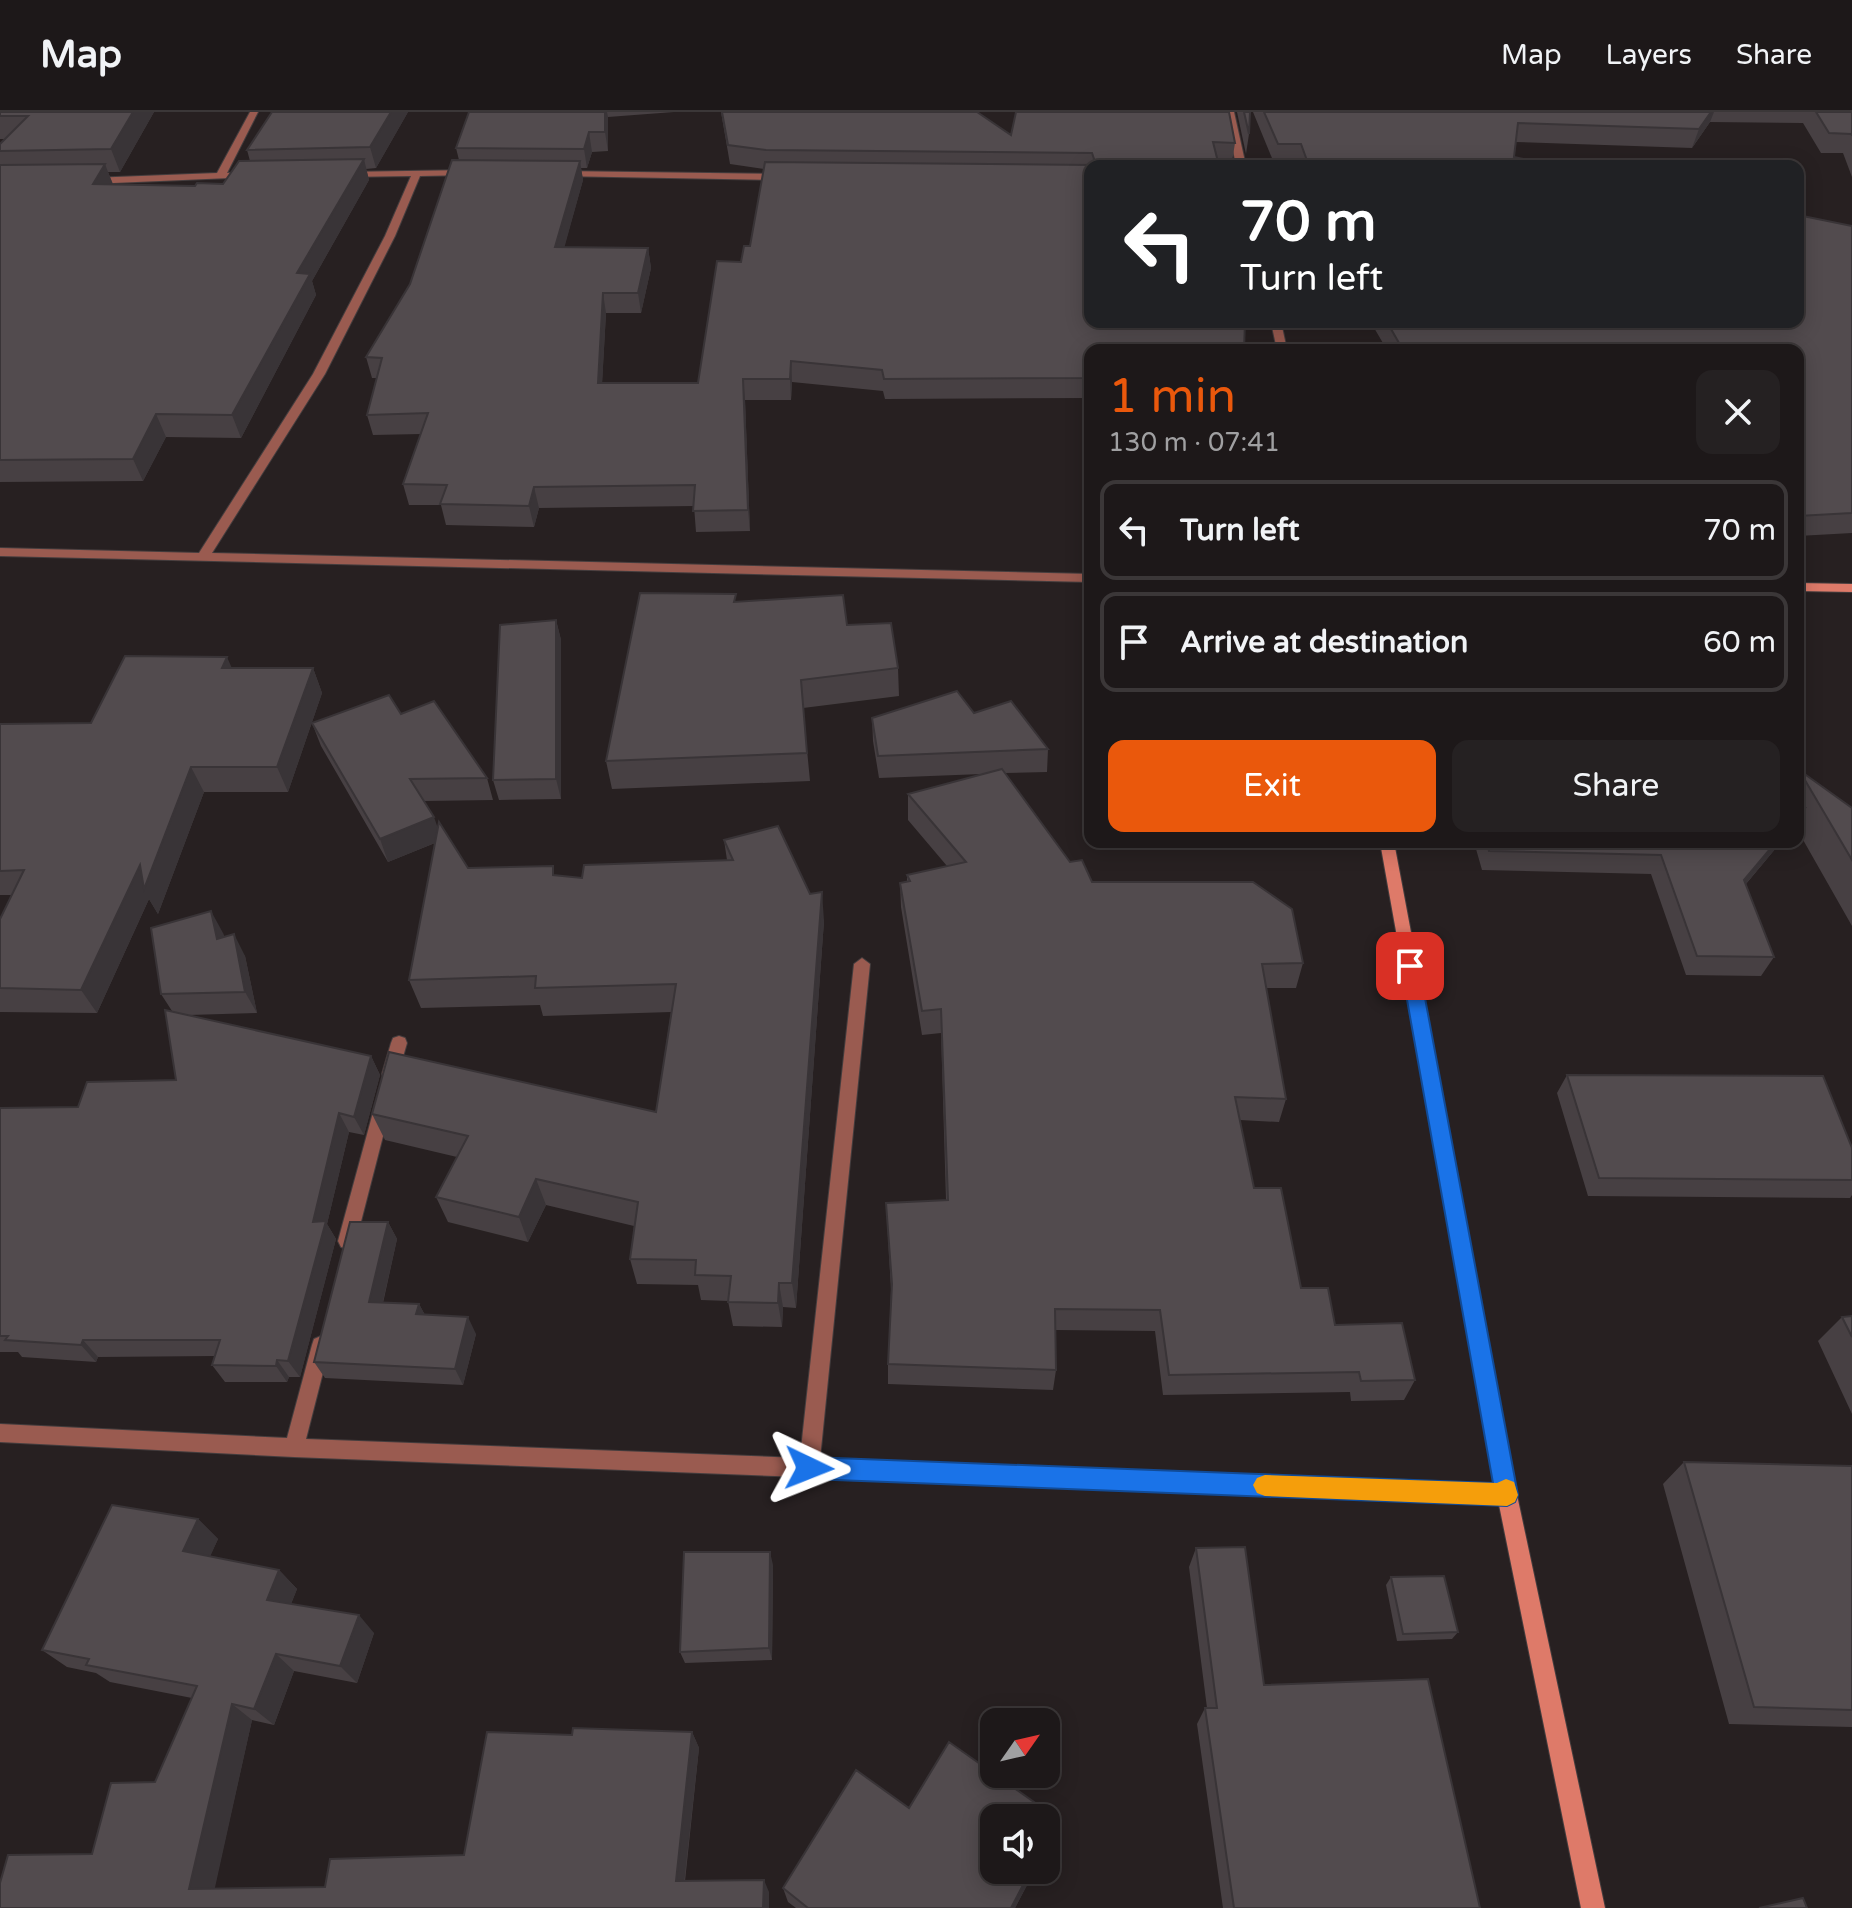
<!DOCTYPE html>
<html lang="en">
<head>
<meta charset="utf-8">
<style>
	body { margin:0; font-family:"Varela Round",sans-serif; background:#252122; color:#f1f3f6; height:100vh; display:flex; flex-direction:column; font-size:30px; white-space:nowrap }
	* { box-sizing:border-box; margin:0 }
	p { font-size:26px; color:#a0a0a2 }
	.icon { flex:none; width:44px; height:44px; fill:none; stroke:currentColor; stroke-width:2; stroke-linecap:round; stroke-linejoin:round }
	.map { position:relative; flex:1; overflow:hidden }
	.drawer { position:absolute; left:1084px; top:232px; width:720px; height:504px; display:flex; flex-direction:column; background:#1d1819; border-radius:16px; box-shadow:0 4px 20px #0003,0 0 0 2px #3b3738 }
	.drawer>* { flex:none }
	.guide { position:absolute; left:1084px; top:48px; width:720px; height:168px; border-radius:16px; box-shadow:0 4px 20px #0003,0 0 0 2px #3b3738; background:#202124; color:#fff; overflow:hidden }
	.needle { width:52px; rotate:56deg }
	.fabs { position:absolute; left:980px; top:1596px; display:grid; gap:16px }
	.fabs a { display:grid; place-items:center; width:80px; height:80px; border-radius:16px; background:#1d1819; box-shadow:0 4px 20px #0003,0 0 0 2px #3b3738; font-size:40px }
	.pin { position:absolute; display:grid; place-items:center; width:68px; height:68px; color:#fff; margin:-34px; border-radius:16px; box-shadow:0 4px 12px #0006 }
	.me { position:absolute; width:88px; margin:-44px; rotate:92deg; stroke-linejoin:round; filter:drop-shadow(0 0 6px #0008) }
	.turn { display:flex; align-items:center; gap:28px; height:168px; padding:0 24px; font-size:36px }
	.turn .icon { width:104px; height:104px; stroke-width:2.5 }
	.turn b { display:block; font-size:56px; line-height:68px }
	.round { display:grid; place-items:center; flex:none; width:84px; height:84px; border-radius:16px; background:#252122 }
	.overview { display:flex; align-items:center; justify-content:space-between; height:136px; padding:0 24px }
	h1 { font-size:48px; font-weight:600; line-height:60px; color:#ea580c }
	.action { display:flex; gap:16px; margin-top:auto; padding:16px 24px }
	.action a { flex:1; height:92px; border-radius:16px; background:#ea580c; color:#fff; font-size:32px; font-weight:600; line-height:92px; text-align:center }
	.action a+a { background:#252122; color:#f1f3f6 }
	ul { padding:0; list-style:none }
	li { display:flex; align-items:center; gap:24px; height:100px; margin:0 16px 12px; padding:0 8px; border:4px solid #3b3738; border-radius:16px }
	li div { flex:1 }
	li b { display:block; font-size:30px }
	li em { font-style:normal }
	header { display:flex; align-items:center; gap:48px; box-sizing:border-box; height:112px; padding:0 40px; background:#1d1819; border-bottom:2px solid #3b3738 }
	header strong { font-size:38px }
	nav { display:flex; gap:44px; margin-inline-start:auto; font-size:28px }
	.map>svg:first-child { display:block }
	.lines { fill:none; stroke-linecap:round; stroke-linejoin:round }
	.street-casing { stroke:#443d3e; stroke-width:2 }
	.secondary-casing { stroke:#443d3e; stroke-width:2 }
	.street { fill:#9a5b50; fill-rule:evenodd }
	.secondary { fill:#de7a69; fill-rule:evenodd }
	.wall { fill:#474043 }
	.shaded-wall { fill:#393437 }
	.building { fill:#524b4e; stroke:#393437; stroke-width:2 }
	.route { fill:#1a73e8; stroke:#114b97; stroke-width:2 }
	.slow { fill:#f59e0b }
</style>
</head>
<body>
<header>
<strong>Map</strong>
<nav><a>Map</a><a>Layers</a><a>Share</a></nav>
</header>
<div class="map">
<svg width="1852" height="1796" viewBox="0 0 1852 1796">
	<rect width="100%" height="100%" fill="#272021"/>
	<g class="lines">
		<g class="street-casing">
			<path id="street" d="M250,0H258L227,61L250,60L255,63L253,65L90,72L85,69L90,66L217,61Z
				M1226,0H1234L1246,54H1236Z
				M470,58L475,61L473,63L420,64L395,124L325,262L212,441L1090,462V470L0,444V436L199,441L313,262L385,124L411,64L345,65L340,62L342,60Z
				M561,59L782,62L787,65L782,68L558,64L556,62Z
				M1271,210H1281L1287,238H1277Z
				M862,846L870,852L820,1347L1507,1373L1514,1376L1517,1383L1514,1390L1507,1393L294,1345L0,1330V1312L287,1326L312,1233L314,1227L321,1224L328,1227L330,1233L306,1327L800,1346L854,852Z
				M399,924L405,926L407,931L398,962L396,967H384L382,962L391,931L393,926Z
				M383,986L389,988L391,993L356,1129L353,1135L347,1137L341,1135L338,1129L375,993L377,988Z"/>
		</g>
		<g class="secondary-casing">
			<path id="secondary" d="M1798,471L1852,472V480L1798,479Z
				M1380,730H1394L1517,1383L1605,1796H1581L1497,1383Z"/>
		</g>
		<use href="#street" class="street"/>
		<use href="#secondary" class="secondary"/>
	</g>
	<path class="wall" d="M0,0H154L120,60H108L113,72L195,74L223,72L250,49L247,38L408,0L376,56L366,57L369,68L312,169L316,183L241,326L166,325L143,369L0,370V32L5,27H0Z
		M469,0H674L608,5V39L592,40L587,56H581L583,68L564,135L648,136L651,156L641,201H606L602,271H698L741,150L750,134L764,57L730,52L721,0H977L1011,23L1235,31L1232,50H1218L1090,238V286L885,287L883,279L792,270L791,288H745L750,419L696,420L694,394L539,396L534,415L446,413L441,393H409L403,372L421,322L373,323L367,303L377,266H372L366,245L410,172L459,48L456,36Z
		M1237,0H1250L1249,22L1246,42Z
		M1253,0H1852V65L1843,41H1821L1803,11L1710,10L1692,36L1515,30L1514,45L1555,54H1298L1297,52L1274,51Z
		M1852,114V421L1798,424V238H1387L1373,214H1342L1340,210H1798Z
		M736,490L847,513L898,556L899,584L803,596L810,669L612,677L606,649Z
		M556,508L561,528V687L499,688L493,668Z
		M231,556H313L322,581L288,680H204L158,802L149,787L97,901L0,900V807L12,783H0V612L91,611Z
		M974,601L1048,637L1047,660L1005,661L1070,750L1092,770L1303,851L1296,876H1266L1286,987L1279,1010L1240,1008L1254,1076L1301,1176L1335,1213L1415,1268L1404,1288L1351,1289L1350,1280L1163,1283L1155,1219L1056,1218V1258L1053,1278L888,1272V1252L891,1178L886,1091L946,1088L941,921L922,923L901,795L900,771L907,769V763L947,754L908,708V682L982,662L879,666L873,629L872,606Z
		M401,602L487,666L493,688L424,689L437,716L468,756L582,766L727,748L724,728L810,782L824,809L796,1196L783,1195L782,1215L733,1214L728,1189L701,1188L698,1173L637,1172L630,1147L634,1114L546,1093L528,1130L448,1110L436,1085L457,1045L385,1028L372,1002L656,1000L671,900L543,904L540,893L421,896L409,868L435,731L388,750L321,634L312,611Z
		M1799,658L1852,696V814L1798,719V660Z
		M1474,730H1781L1746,772L1774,845L1761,864L1686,863L1651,762L1482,758Z
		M223,821L224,825L245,844L257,901L189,903L371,944L380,963L364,1023L349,1020L327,1112L336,1127L300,1265H289L287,1270H225L212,1253L215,1244L98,1245L96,1250L22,1245L18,1240H0V996L78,995L176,968L172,899L161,882Z
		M1567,963L1852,1036V1083L1850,1086L1588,1084L1557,981Z
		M388,1110L397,1127L383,1191L419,1192L425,1203L476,1222L463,1273L325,1266L314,1250Z
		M1852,1204V1302L1818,1229L1842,1205Z
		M1684,1350L1852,1354V1615L1729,1612L1663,1372Z
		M198,1407L218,1427L210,1444L279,1458L297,1477L291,1492L374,1521L357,1571L294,1559L274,1613L252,1608L214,1777L325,1775L464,1743L572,1623L692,1620L699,1636L685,1769L769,1780V1796H0L92,1742L155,1670L192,1586L110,1570L96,1561L67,1555L42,1538Z
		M1196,1436L1264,1573L1480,1796H1223L1197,1612L1205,1596H1207L1189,1455Z
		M773,1453L772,1548L685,1551L680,1540Z
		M1391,1465L1458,1520L1452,1527L1397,1529L1386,1473Z
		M909,1696L1058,1707L1054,1723L994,1758H1035L1015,1796H796L788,1790L783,1776Z"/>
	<path class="shaded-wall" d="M133,0H154L120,60L111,37Z
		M391,0H408L376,56L370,35Z
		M605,0H607L608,5V39L605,20Z
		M1711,0H1714L1710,10L1692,36L1699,17Z
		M589,20L592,40L587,56L584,37Z
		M364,47L369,68L312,169L316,183L241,326L232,303L297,161Z
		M580,49L583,68L559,155L555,135Z
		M105,52L113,73L93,72Z
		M648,136L651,156L641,201L638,181Z
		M603,181L606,201L601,291L598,271Z
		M791,249L792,270L791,288L790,267Z
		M743,267L745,288L750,419L748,398Z
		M156,302L166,325L143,369L133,347Z
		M534,375L539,396L534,415L529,394Z
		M556,508L561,528V687L556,667Z
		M227,545L238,570L222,556Z
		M313,556L322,581L288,680L277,655Z
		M191,655L204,680L158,802L149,787L97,901L81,878L140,753Z
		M434,705L442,728L388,750L380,727Z
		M1776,730H1781L1733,787L1744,768Z
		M822,780L824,809L796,1196L792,1171Z
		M211,799L223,821L229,849L217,827Z
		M234,822L245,844L257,901L245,880Z
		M371,944L380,963L364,1023L354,1005Z
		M339,1001L349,1020L327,1112L336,1127L300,1265L288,1249L313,1110Z
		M536,1067L546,1093L528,1130L519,1105Z
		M388,1110L397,1127L379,1207L369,1190Z
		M779,1171L783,1195L782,1215L778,1191Z
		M419,1192L428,1209L416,1202Z
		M468,1205L476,1222L463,1273L455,1257Z
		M83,1228L98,1245L96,1250L81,1233Z
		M277,1248L289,1265L287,1270L276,1254Z
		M198,1407L218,1427L204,1458L183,1439Z
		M770,1440L773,1453L772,1548L769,1536Z
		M279,1458L297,1477L285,1506L267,1488Z
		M359,1503L374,1521L357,1571L340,1554Z
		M276,1542L294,1559L274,1613L254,1597Z
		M232,1592L252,1608L212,1789L189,1777Z
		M692,1620L699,1636L683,1781L676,1769Z
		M1058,1707L1054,1723L1046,1737V1730Z
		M1031,1758H1035L1015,1796H1011Z
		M764,1768L769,1780V1796H763Z"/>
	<path class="building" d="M0,0H133L111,37L0,39V32L28,4H0Z
		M272,0H391L370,35L247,38Z
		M469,0H605V20H589L584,37L456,36Z
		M722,0H977L1011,23L1016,0H1229L1235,31L1213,30L1219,54H1090V210H1245L1244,238H1090V266L884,267L882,258L791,249L790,267H743L748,398L693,399L695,373L534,375L529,394L440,392L447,373L403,372L428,301L367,303L382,246L366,245L410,172L452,48L580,49L555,135L648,136L638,181H603L598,271H698L717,149L741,150L744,134H750L765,50L1092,53L1095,50L1092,41L766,38L728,33Z
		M1244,0H1250L1249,22Z
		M1264,0H1711L1699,17L1518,11L1514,45L1555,54H1309L1301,32H1278Z
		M1816,0H1852V23L1851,22L1829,21Z
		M364,47L297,161L310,162L232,303L156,302L133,347L0,348V53L105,52L93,72L195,74L197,71L223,72L239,49Z
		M1798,103L1852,114V401L1798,404V238H1403L1387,210H1798Z
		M640,481L736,482L734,490L843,483L847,513L891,511L898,556L801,568L807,641L606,649Z
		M556,508V667L493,668L500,513Z
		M125,544L227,545L222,556H313L277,655H191L144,777L140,753L81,878L0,876V807L24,758L0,759V612L91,611Z
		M957,579L974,601L1011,589L1048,637L878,644L872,606Z
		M389,583L401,602L434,589L487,666L410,667L434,705L380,727L312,611Z
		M1002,657L1070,750L1082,748L1092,770H1253L1292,797L1303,851L1262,852L1286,987L1235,985L1254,1076H1281L1301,1176H1328L1335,1213L1402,1211L1415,1268L1361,1269L1359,1260L1169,1263L1160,1198L1055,1197L1056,1258L888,1252L892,1172L886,1091L948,1088L941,897L922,899L900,771L910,769L907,763L966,750L908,682Z
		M1799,658L1852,696V748Z
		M1798,696H1805L1798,704Z
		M439,710L468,756L553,754V763L582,766L584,753L733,748L724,728L778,714L810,782L822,780L792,1171H779L778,1191L728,1190L731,1164L695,1163L696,1148L630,1147L638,1090L536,1067L519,1105L436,1085L468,1024L372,1002L389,940L656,1000L676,872L535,876L536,864L409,868Z
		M1487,730H1776L1744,768L1774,845L1697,844L1661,743L1489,739Z
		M211,799L217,827L234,822L245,880L161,882L151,816Z
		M165,898L371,944L354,1005L339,1001L313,1110L326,1109L288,1249L277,1248L276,1254L212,1253L220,1228H83L81,1233L5,1228L8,1224H0V996L78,995L87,970L176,968Z
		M1567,963L1823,964L1852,1036V1068L1599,1066Z
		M350,1110H388L369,1190L419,1192L416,1202L468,1205L455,1257L314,1250Z
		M1852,1204V1225L1842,1205Z
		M1684,1350L1852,1354V1598L1754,1595Z
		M112,1393L198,1407L183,1439L279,1458L267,1488L359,1503L340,1554L276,1542L254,1597L232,1592L189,1777L325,1775L330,1747L464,1743L487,1620L572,1623L573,1616L692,1620L676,1769L764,1768L763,1796H0V1771L8,1743L92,1742L111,1671L155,1670L197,1574L86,1553L89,1547L42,1538Z
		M1245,1435L1264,1573L1428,1567L1480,1796H1234L1205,1596H1217L1196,1436Z
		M684,1440H770L769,1536L680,1540Z
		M1444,1464L1458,1520L1403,1522L1391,1465Z
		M949,1630L1058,1707L1046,1730V1706H994V1758H1031L1011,1796H808L783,1776L856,1658L909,1696Z
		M1803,1786L1807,1796H1759Z"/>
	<path class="route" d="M1410,847L1419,854L1518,1383L1515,1390L1507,1394L809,1367L802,1364L798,1356L802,1348L809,1345L1493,1371L1401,854Z"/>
	<path class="slow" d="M1265,1363L1497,1371L1506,1367L1514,1370L1518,1383L1515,1390L1507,1394L1265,1384L1257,1381L1253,1373L1257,1366Z"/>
</svg>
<div class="fabs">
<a><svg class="needle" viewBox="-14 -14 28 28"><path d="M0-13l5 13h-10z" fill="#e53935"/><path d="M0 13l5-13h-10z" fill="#a0a0a2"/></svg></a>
<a><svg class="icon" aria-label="sound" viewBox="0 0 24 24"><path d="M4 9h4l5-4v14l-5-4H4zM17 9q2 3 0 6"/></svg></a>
</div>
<div class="pin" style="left:1410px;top:854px;background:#d93025"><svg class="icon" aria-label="arrive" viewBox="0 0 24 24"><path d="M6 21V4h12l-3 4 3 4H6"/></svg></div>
<svg class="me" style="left:809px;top:1356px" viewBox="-20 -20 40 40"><path d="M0-17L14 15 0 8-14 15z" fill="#1a73e8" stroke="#fff" stroke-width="4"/></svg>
<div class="guide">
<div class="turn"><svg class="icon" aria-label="left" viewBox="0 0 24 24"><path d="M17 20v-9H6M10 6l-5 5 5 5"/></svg><div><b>70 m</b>Turn left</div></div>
</div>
<section class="drawer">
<div class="overview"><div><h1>1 min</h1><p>130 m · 07:41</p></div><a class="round"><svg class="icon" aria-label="close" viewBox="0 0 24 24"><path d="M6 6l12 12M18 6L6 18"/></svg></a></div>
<ul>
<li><svg class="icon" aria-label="left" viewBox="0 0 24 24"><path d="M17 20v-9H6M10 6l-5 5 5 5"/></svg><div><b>Turn left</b></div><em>70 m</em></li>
<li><svg class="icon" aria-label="arrive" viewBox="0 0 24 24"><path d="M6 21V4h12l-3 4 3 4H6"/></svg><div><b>Arrive at destination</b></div><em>60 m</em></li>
</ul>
<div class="action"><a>Exit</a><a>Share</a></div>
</section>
</div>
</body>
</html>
